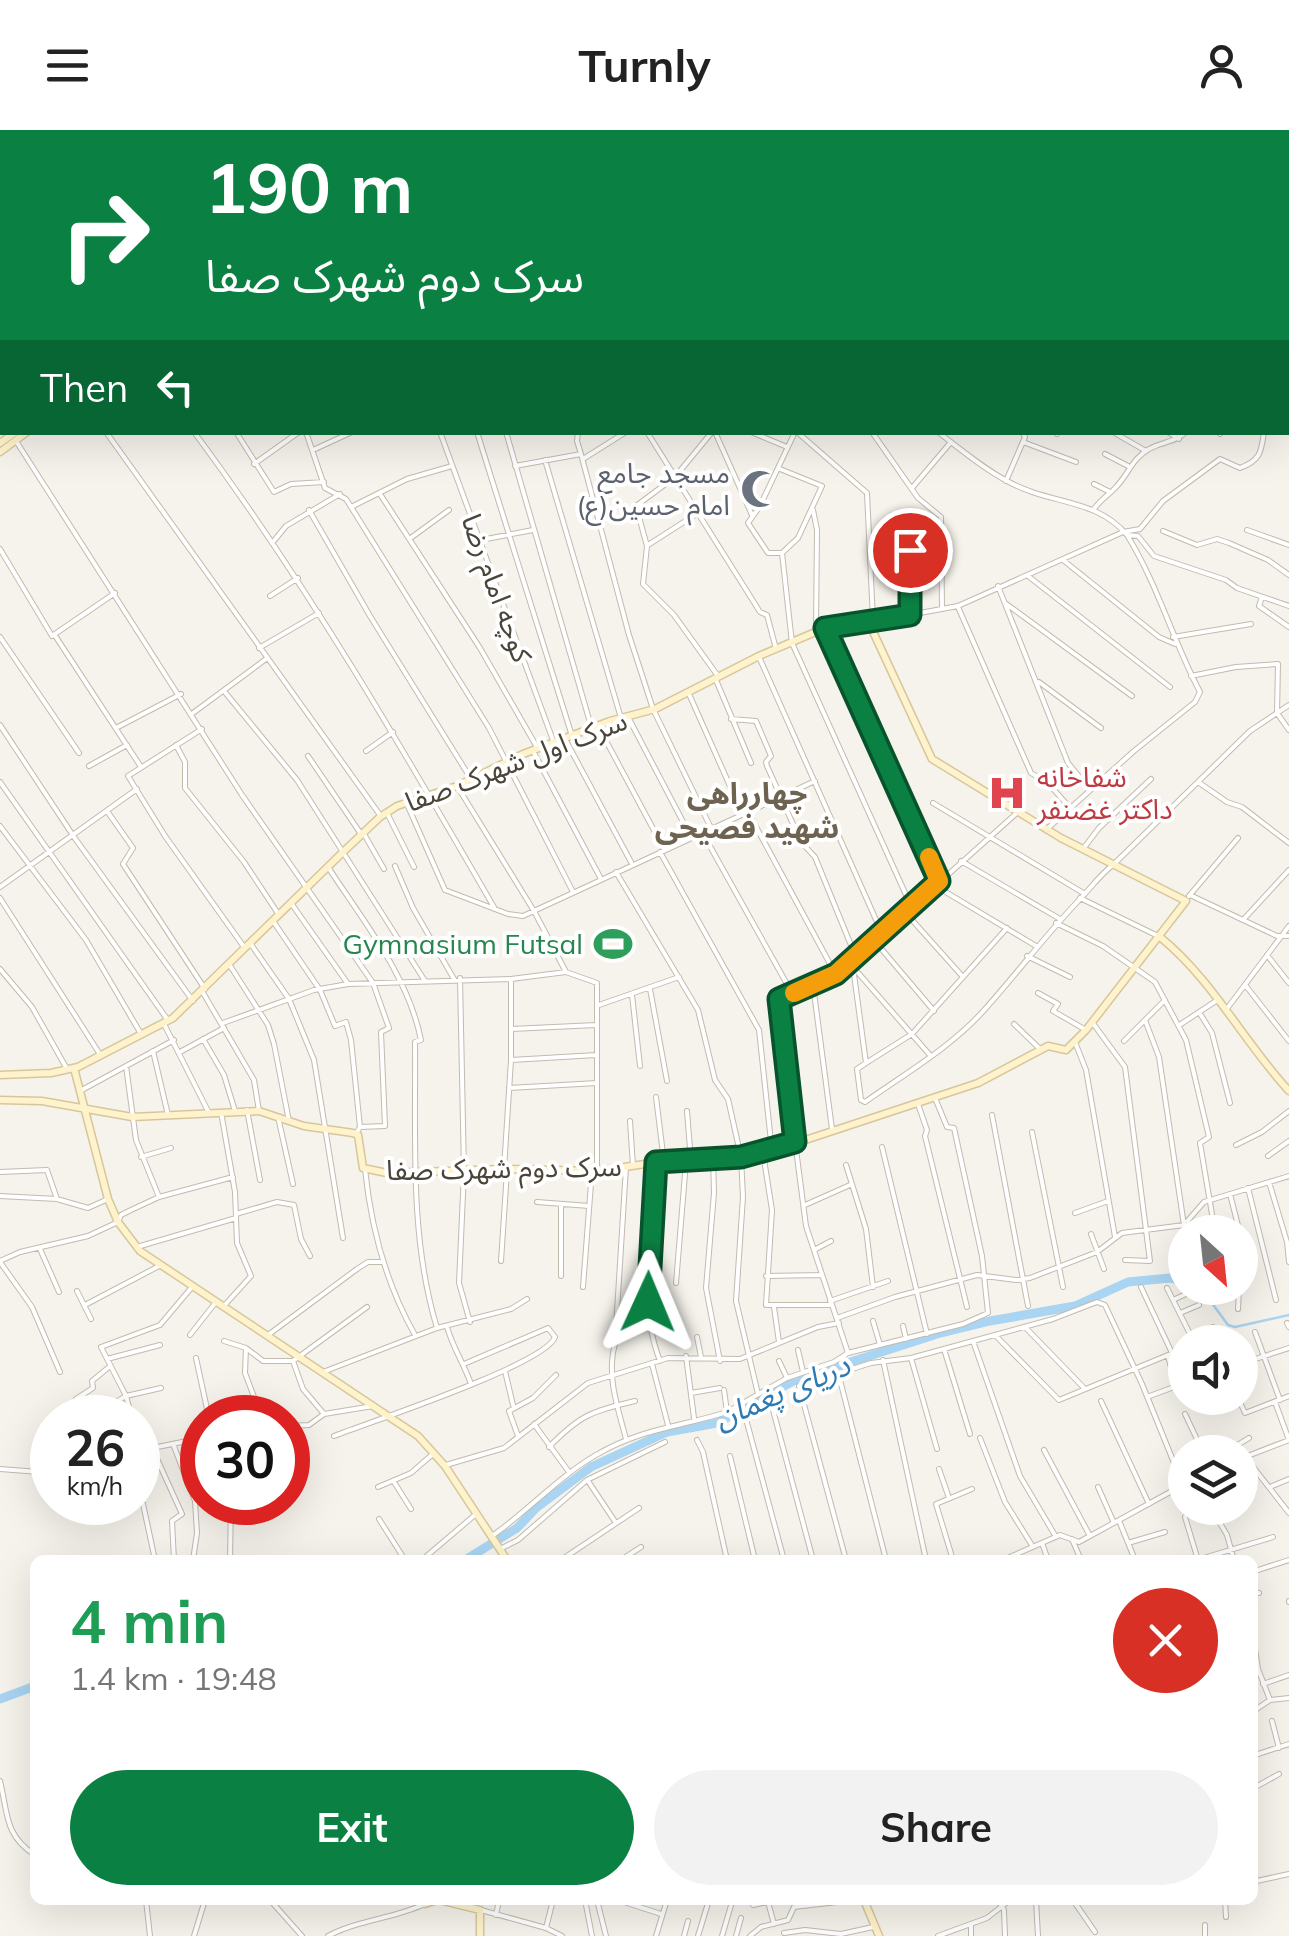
<!DOCTYPE html>
<html lang="en">
<head>
<meta charset="utf-8">
<style>
	body { margin:0; font-family:Mulish,"Noto Sans Arabic",sans-serif; background:#f2f2f2; color:#222; height:100vh; display:flex; flex-direction:column; font-size:38px; white-space:nowrap }
	* { box-sizing:border-box; margin:0 }
	p { font-size:32px; color:#767676 }
	.icon { flex:none; width:55px; height:55px; fill:none; stroke:currentColor; stroke-width:2; stroke-linecap:round; stroke-linejoin:round }
	.map { position:relative; flex:1; overflow:hidden }
	.side { position:absolute; left:30px; top:1425px; width:1228px; height:350px; display:flex; flex-direction:column; background:#fff; border-radius:15px; box-shadow:0 10px 40px #0002 }
	.side>* { flex:none }
	.guide { position:absolute; left:0px; top:0px; width:1290px; height:305px; box-shadow:0 10px 40px #0002; background:#0b8043; color:#fff; overflow:hidden }
	.needle { width:65px; rotate:153deg }
	.tools { position:absolute; left:1168px; top:1085px; display:grid; gap:20px }
	.tools a { display:grid; place-items:center; width:90px; height:90px; border-radius:50%; background:#fff; box-shadow:0 10px 40px #0002; font-size:50px }
	.speed { position:absolute; left:30px; top:1265px; display:flex; gap:20px; font-size:50px; font-weight:700; text-align:center }
	.speed>* { display:grid; place-content:center; width:130px; height:130px; border-radius:50%; background:#fff; box-shadow:0 10px 40px #0002; line-height:1 }
	.speed small { font-size:25px; font-weight:400 }
	.speed .limit { border:15px solid #d22; background:#fff; color:#111 }
	.pin { position:absolute; display:grid; place-items:center; width:85px; height:85px; color:#fff; margin:-42px; border:5px solid #fff; border-radius:50%; box-shadow:0 2px 10px #0007 }
	.me { position:absolute; width:110px; margin:-55px; rotate:1deg; stroke-linejoin:round; filter:drop-shadow(0 0 8px #0008) }
	.turn { display:flex; align-items:center; gap:35px; height:210px; padding:0 40px; font-size:45px }
	.turn .icon { width:130px; height:130px; stroke-width:2.5 }
	.turn b { display:block; font-size:70px; line-height:85px }
	.then { display:flex; align-items:center; height:95px; padding:0 40px; background:#0003; gap:20px; font-size:38px }
	.round { display:grid; place-items:center; flex:none; width:105px; height:105px; border-radius:52px; background:#f2f2f2 }
	.head { display:flex; align-items:center; justify-content:space-between; height:170px; padding:0 40px }
	h1 { font-size:60px; font-weight:700; line-height:75px; color:#1e9e55 }
	.button { display:flex; gap:20px; margin-top:auto; padding:20px 40px }
	.button a { flex:1; height:115px; border-radius:60px; background:#0b8043; color:#fff; font-size:40px; font-weight:700; line-height:115px; text-align:center }
	.button a+a { background:#f2f2f2; color:#222 }
	header { display:flex; justify-content:space-between; align-items:center; height:130px; padding:0 40px; background:#fff; font-size:45px; font-weight:700 }
	.map>svg:first-child { display:block }
	.lines { fill:none; stroke-linecap:round; stroke-linejoin:round }
	.stream { stroke:#a9d4f2; stroke-width:2.5 }
	.river { stroke:#a9d4f2; stroke-width:9 }
	.street-casing { stroke:#c2bbae; stroke-width:6 }
	.secondary-casing { stroke:#d6c79b; stroke-width:9 }
	.street { stroke:#fff; stroke-width:4 }
	.secondary { stroke:#fff3cd; stroke-width:6 }
	.route-casing { stroke:#07532c; stroke-width:25 }
	.route { stroke:#0b8043; stroke-width:18 }
	.slow { stroke:#f59e0b; stroke-width:18 }
	.labels { text-anchor:middle; stroke-width:8; stroke-linejoin:round; paint-order:stroke }
	.worship-label { font-size:28px; fill:#5b616d; stroke:#fff; text-anchor:end }
	.street-label { font-size:28px; fill:#4b4439; stroke:#fff }
	.health-label { font-size:28px; fill:#be3a42; stroke:#fff; text-anchor:start }
	.leisure-label { font-size:28px; fill:#27864d; stroke:#fff; text-anchor:end }
	.neighbourhood-label { font-size:30px; font-weight:bold; fill:#6e6250; stroke:#fff }
	.water-label { font-size:30px; font-style:italic; fill:#2e7ab2; stroke:#fff }
</style>
</head>
<body>
<header><svg class="icon" aria-label="menu" viewBox="0 0 24 24"><path d="M4 6h16M4 12h16M4 18h16"/></svg>Turnly<svg class="icon" aria-label="person" viewBox="0 0 24 24"><circle cx="12" cy="8" r="4"/><path d="M4 21q1-7 8-7t8 7"/></svg></header>
<div class="map">
<svg width="1289" height="1806" viewBox="0 0 1289 1806">
	<rect width="100%" height="100%" fill="#f6f3ec"/>
	<g class="lines">
		<path class="stream" d="M0,150L2,149
			M1206,1165L1228,1195L1235,1197L1289,1185"/>
		<path class="river" d="M1198,1158L1206,1165
			M465,1430L517,1398L536,1378L591,1337L667,1302L717,1293L795,1250L937,1204L990,1191L1075,1176L1128,1152L1170,1148L1185,1151
			M0,1569L35,1556"/>
		<g class="street-casing">
			<path id="street" d="M34,0L37,2
				M167,0L170,2
				M208,0L211,2
				M254,0L257,2
				M297,0L300,2
				M343,0L346,2
				M514,0L516,2
				M580,0L581,2
				M704,0L705,2
				M751,0L754,2
				M895,0L896,2
				M1075,0L1079,2
				M1146,0L1148,2
				M1216,0V2
				M1249,0L1250,2
				M1283,0L1284,2
				M60,2L61,0
				M158,2L160,0
				M380,2L383,0
				M411,2L418,0
				M591,2L597,0
				M672,2L675,0
				M802,2L804,0
				M900,2L903,0
				M988,2L995,0
				M1130,2L1132,0
				M1158,2L1160,0
				M1197,2L1199,0
				M1288,51H1289
				M1288,144L1289,145
				M0,148L2,147
				M1288,202L1289,200
				M0,230L2,233
				M1288,271L1289,269
				M106,302L380,685
				M194,302C307,454 401,616 495,779
				M236,302L274,362L291,354L324,352
				M306,302L325,358L346,369L489,598L573,762
				M440,302L554,613
				M477,302L572,606
				M506,302L591,596
				M578,302L577,311L581,324
				M647,302L760,482L767,485L776,519
				M712,302L675,347L636,376L647,416L643,454L674,485L718,546
				M715,302L752,385
				M751,302L787,317
				M795,302L760,376L748,393L768,423H782L792,513L911,776
				M797,302L867,363L873,490
				M872,302L918,368L941,387L942,479
				M938,302C960,319 984,339 1009,352C1051,375 1096,368 1127,405L1138,406L1154,426L1226,450L1237,458L1289,476
				M1113,302L1146,321
				M1168,302L1179,309
				M1218,302L1220,304
				M1057,304L1058,302
				M16,311L242,665L373,853L389,898L381,902L385,996L360,997
				M1023,312L1076,332
				M313,320L352,302
				M1105,324L1128,336
				M583,329L626,302
				M545,330L621,588
				M254,334L299,302
				M515,336L581,324L629,505L653,579L711,698
				M780,339L822,356L798,408L782,423
				M1006,351L1025,307L1022,302
				M1094,354L1110,362
				M912,358L951,312
				M380,364L480,518L538,619
				M351,377L407,349L452,336
				M1094,379C1101,369 1109,365 1117,356C1129,343 1132,329 1149,319C1161,312 1176,312 1186,302
				M309,380L370,486L471,649
				M813,380L817,400L816,500
				M1247,400L1289,415
				M1163,401L1197,415L1217,409L1229,413L1268,430L1289,445
				M412,407L449,380
				M481,410L533,400
				M273,412L286,396L340,364
				M648,415L698,383
				M0,419L52,506L115,463
				M1063,430L1159,507L1175,514
				M1028,446L1170,557
				M998,456L1068,633L1090,660
				M270,466L298,448
				M1262,467L1259,476L1289,497
				M1005,473L1132,566
				M958,477L1031,643L1048,653L1071,679
				M909,485L910,387
				M871,492L958,476L1123,402L1140,399L1163,371L1220,329L1240,338C1261,330 1261,322 1264,302
				M826,500L939,751
				M0,507L79,623
				M56,507L141,637
				M1173,507L1251,494
				M259,518L319,483
				M759,527L881,801
				M1191,546L1236,537L1278,534L1277,583L1289,600
				M716,550L751,633
				M1039,552L1101,598
				M224,561L297,650L425,851
				M689,564L742,683
				M193,583L266,529
				M628,587L691,707
				M731,589L756,591L771,626L766,632L767,636L801,712L815,727L855,825
				M0,595L74,707L193,871
				M598,596L664,719
				M116,598L181,564
				M202,599L128,646L165,706L244,817
				M565,609L631,732
				M176,615L185,632V658L244,732L279,785
				M366,621L393,602
				M533,621L601,749
				M308,626L361,704
				M89,636L127,615
				M0,652L167,889
				M1198,652L1227,672L1242,677L1289,713
				M457,656L534,781L566,842
				M406,672L445,760L508,784L523,786L815,651
				M933,673L1085,764
				M107,681L133,718L123,734L205,859
				M748,682L836,845
				M387,683L414,737
				M0,696L86,810L141,904
				M1047,699L1134,621L1195,572L1200,562C1173,511 1158,455 1127,405
				M702,702L792,863
				M364,704L384,739
				M1083,719L1099,698L1151,649
				M660,722L759,900L772,1021
				M961,731L1060,789
				M395,736L413,778L454,849
				M328,737C363,791 408,845 421,910L415,912C416,1008 409,1106 437,1198
				M616,742L698,880L715,950L728,969L741,1027L743,1067L736,1171L758,1264
				M934,755L1036,816
				M0,757L137,659
				M1190,765L1277,806H1289
				M1189,766L1238,708
				M0,768L101,926
				M1080,768L1160,807
				M291,773L348,854
				M904,781L963,847
				M1243,790L1289,740
				M273,791L320,860L335,896L346,892L351,910L360,997L356,1004
				M1056,793L1103,816L1155,852L1186,910L1209,1007L1200,1013L1215,1102
				M873,809L934,881
				M250,813L289,869L314,930L343,1108
				M1267,825L1289,853
				M1027,826L1070,847
				M847,831L853,837L866,933L857,939L861,970L865,972C906,943 953,916 986,878C1019,841 1048,802 1082,767C1093,755 1101,744 1114,734L1250,601L1289,575
				M229,834L268,895L274,914L289,991
				M853,837L929,924
				M0,839L32,877L67,939
				M460,848L464,1042L459,1153L470,1192
				M813,855L832,999
				M1246,856L1289,911
				M650,859L667,951
				M202,861L254,950L259,981
				M1038,863L1058,874L1053,881L1086,900
				M632,865L640,936
				M599,875L679,847
				M1226,880L1289,796
				M1199,882L1212,903L1230,973
				M1145,890L1159,927L1185,1102
				M1092,892L1125,937L1150,1131L1125,1130
				M223,893L314,860L348,854L511,849L566,842L597,853V1041
				M164,894L209,983
				M1014,894L1041,920
				M1181,894L1219,869
				M511,899L596,895
				M203,909L224,945L235,981
				M1124,911L1165,870
				M1075,912L1086,940L1115,1107
				M153,921L168,985
				M180,922L224,898
				M511,930L596,925
				M866,933L912,904L1007,798
				M126,936L136,1010L159,1067
				M509,958L597,953
				M80,961L174,910
				M656,967L664,1032
				M918,974L927,1000L925,1006L967,1177
				M247,980L260,1050
				M687,981L691,1031
				M221,982L235,1062L237,1113L251,1146L223,1177
				M992,985L1028,1176
				M278,987L293,1054
				M630,991L633,1036
				M1032,1002L1063,1157
				M1236,1015L1262,1002L1289,981
				M882,1017L927,1204
				M763,1023L772,1080L766,1175H832
				M1268,1026L1289,1011
				M141,1027L171,1018
				M713,1029L714,1063L706,1158L720,1231
				M656,1032C651,1096 636,1169 660,1231
				M846,1035L866,1099L873,1157
				M626,1037L615,1214C606,1246 618,1278 626,1309
				M365,1039C371,1098 386,1154 415,1205
				M504,1039L511,930V849
				M0,1042L47,1040L57,1069
				M1269,1052L1287,1112L1289,1132
				M1248,1058L1276,1170
				M1230,1064L1246,1127L1240,1130L1245,1149L1240,1157
				M0,1066L57,1069L88,1078L108,1069
				M537,1072L589,1076
				M561,1074V1146
				M805,1075L850,1055
				M1075,1083L1108,1071
				M236,1084L277,1072L294,1075L301,1109L310,1126
				M1091,1104L1104,1139
				M137,1117L236,1088
				M40,1119L59,1162
				M814,1120L831,1111
				M0,1131L20,1122L88,1106L118,1092L121,1085L131,1080L159,1067L233,1047
				M501,1131L507,1041
				M0,1132L32,1177L60,1242
				M766,1146L821,1145
				M676,1153L686,1032
				M583,1157L592,1041
				M1141,1157L1172,1223
				M1167,1158L1194,1212
				M1226,1158L1228,1168
				M77,1161L91,1189
				M1173,1170L1186,1164
				M830,1171L888,1151
				M85,1175L159,1136
				M774,1177L779,1212
				M1238,1179L1239,1159
				M1180,1183L1199,1175
				M837,1188L895,1167L977,1145L1016,1150L1030,1148L1097,1122L1122,1103L1184,1095L1204,1072L1289,1046
				M873,1191L880,1215
				M1287,1193L1289,1197
				M903,1196L906,1209
				M447,1197C453,1218 464,1234 471,1254
				M1025,1197L1084,1258
				M1255,1202L1280,1270
				M190,1205L216,1172
				M268,1205L357,1139L368,1132H383
				M995,1205L1059,1270L1185,1218
				M697,1207L701,1227
				M1191,1207L1213,1197
				M224,1211L246,1218L263,1231H293L367,1177
				M973,1211L1020,1346L1056,1407
				M246,1218L245,1243L262,1288
				M944,1219L970,1304
				M798,1220L803,1242
				M848,1223L806,1096L777,873L782,866L836,845L1019,681
				M686,1226L694,1288
				M1168,1226L1176,1256
				M196,1228L209,1288
				M911,1228L937,1319
				M107,1229L160,1215
				M883,1230L926,1430
				M293,1231L303,1259L324,1284
				M779,1231L787,1248
				M652,1234L668,1295
				M1240,1234L1289,1218
				M505,1241L513,1275
				M323,1242L437,1198L511,1179L527,1169
				M839,1246L886,1430
				M691,1263L720,1258
				M1147,1267L1185,1253
				M1238,1268L1245,1283L1289,1266
				M76,1269L93,1258L92,1251L109,1237
				M1101,1271L1149,1374
				M1275,1272L1289,1310
				M773,1280L813,1430
				M100,1281L126,1266L161,1258
				M727,1282L787,1248L834,1232L848,1223L963,1194L988,1183L982,1126L954,998L947,997L935,968
				M1185,1284L1203,1322
				M132,1288L126,1266L101,1217L160,1195L192,1157
				M746,1289L784,1430
				M534,1294L569,1342
				M288,1296L309,1295L324,1284L373,1276
				M334,1306C370,1292 546,1234 555,1207L548,1198L464,1234
				M518,1306L509,1281L533,1268L556,1245
				M980,1308L1005,1372L1033,1417
				M697,1310L703,1322L727,1430
				M173,1314L195,1371L197,1403L193,1430
				M1236,1315L1289,1383
				M549,1317C580,1285 592,1281 635,1271
				M153,1320L182,1384L172,1391L174,1430
				M1044,1320L1090,1406
				M138,1321L187,1311L202,1315
				M1226,1322L1249,1308
				M730,1326L755,1430
				M1245,1327L1289,1310
				M446,1335L504,1318L588,1253L668,1228L740,1229L818,1197L839,1193
				M0,1339L52,1343
				M939,1339L949,1368
				M588,1351L616,1393
				M394,1352L411,1379
				M288,1355L289,1358
				M378,1357L411,1343L434,1323
				M1098,1357L1114,1393
				M1270,1357L1289,1349
				M138,1372L143,1374L155,1430
				M1211,1378L1227,1405L1234,1430
				M1185,1387L1198,1430
				M379,1389L405,1430
				M1120,1393L1135,1430
				M492,1406C528,1381 558,1347 596,1325C642,1298 680,1297 727,1282L724,1260
				M1072,1409L1081,1430
				M1042,1413L1048,1430
				M1128,1413L1165,1402
				M500,1419L518,1410L587,1350L665,1312
				M230,1430L231,1372
				M422,1430L476,1384
				M561,1430L639,1378
				M621,1430L641,1417
				M846,1430L799,1256L871,1233L911,1228L1053,1189L1097,1172L1105,1175L1142,1254L1183,1355
				M953,1430L936,1374L972,1359
				M1003,1430L1060,1405L1079,1412L1183,1355
				M1197,1430L1273,1407
				M1252,1442L1289,1430
				M1252,1461L1259,1463
				M1289,1472V1471
				M1252,1499L1258,1539L1270,1570
				M1263,1554L1289,1545
				M1252,1582L1270,1570L1289,1568
				M1272,1591L1279,1618
				M1252,1626L1289,1614
				M0,1651C8,1683 4,1705 35,1725
				M1252,1659L1279,1644
				M1252,1752L1289,1744
				M146,1770L150,1806
				M270,1770L302,1806
				M585,1770L592,1806
				M597,1770L606,1806
				M618,1770L661,1784
				M998,1770L1004,1780L1005,1806
				M1036,1770L1038,1806
				M1073,1770L1095,1802
				M1225,1770L1226,1787
				M753,1775L768,1772L774,1794
				M794,1777L854,1770
				M481,1780L546,1798L562,1806
				M496,1785L499,1770
				M971,1794V1806
				M546,1798L553,1770
				M784,1803L805,1800L841,1804L873,1797
				M194,1806L205,1770
				M328,1806C358,1790 392,1789 425,1774
				M656,1806L667,1770
				M684,1806L688,1791
				M698,1806L709,1770
				M722,1806L732,1772
				M736,1806L741,1788
				M750,1806L761,1797L788,1790L794,1777
				M938,1806L987,1788L1010,1770
				M1205,1806V1795"/>
		</g>
		<g class="secondary-casing">
			<path id="secondary" d="M400,0L401,2
				M458,2L461,0
				M473,2L476,0
				M0,313L16,302
				M0,322L27,302
				M1160,807C1213,850 1243,911 1289,961
				M74,938L108,1069L118,1092L140,1121L418,1306L445,1336L507,1430
				M0,945L51,943L78,937L173,888L342,723L380,687L397,676L457,656L523,624L610,591L655,579L759,526L825,498L869,493L932,629L1061,708L1186,771L1086,900L1066,920L1048,916L978,953L772,1021L726,1029L652,1033L597,1041L504,1039L387,1043L363,1038L358,1005L353,1003L304,996L259,981L132,987L42,971L0,970
				M424,1770L425,1774L437,1770
				M439,1770L480,1780V1806
				M864,1770L879,1806"/>
		</g>
		<use href="#street" class="street"/>
		<use href="#secondary" class="secondary"/>
	</g>
	<g class="lines">
		<g class="route-casing">
			<path id="route" d="M648,1172L656,1032L741,1027L795,1012L779,869L836,844L939,751L825,498L910,485V420"/>
		</g>
		<use href="#route" class="route"/>
		<path class="slow" d="M794,863L836,844L939,751L929,727"/>
	</g>
	<defs>
		<g id="mosque-bare" transform="scale(3)"><path d="M3.5-4.9A6 6 0 1 0 3.5 4.9A5 5 0 1 1 3.5-4.9Z" fill="#6b7280" stroke="#fff" stroke-width="2.5" paint-order="stroke"/></g>
		<g id="hospital-bare" transform="scale(3)"><path d="M-5-5h3v3.5h4V-5h3V5h-3V1.5h-4V5h-3Z" fill="#e0444e" stroke="#fff" stroke-width="2.5" paint-order="stroke"/></g>
		<g id="stadium-bare" transform="scale(3)"><path d="M0-5a6.5 5 0 1 0 0 10a6.5 5 0 1 0 0-10ZM-3.5-1.8h7v3.6h-7Z" fill="#2e9e5b" stroke="#fff" stroke-width="2.5" paint-order="stroke"/></g>
	</defs>
	<g fill-rule="evenodd">
		<use href="#mosque-bare" x="760" y="359"/>
		<use href="#hospital-bare" x="1007" y="663"/>
		<use href="#stadium-bare" x="613" y="814"/>
	</g>
	<g class="labels">
		<g class="worship-label">
			<text x="730" y="353">مسجد جامع<tspan x="730" dy="32">امام حسین(ع)</tspan></text>
		</g>
		<g class="street-label">
			<text transform="translate(497 458) rotate(70)" y="10">کوچه امام رضا</text>
			<text transform="translate(516 631) rotate(-21)" y="10">سرک اول شهرک صفا</text>
			<text transform="translate(504 1038) rotate(-1)" y="10">سرک دوم شهرک صفا</text>
		</g>
		<g class="health-label">
			<text x="1037" y="657">شفاخانه<tspan x="1037" dy="32">داکتر غضنفر</tspan></text>
		</g>
		<g class="leisure-label">
			<text x="583" y="824">Gymnasium Futsal</text>
		</g>
		<g class="neighbourhood-label">
			<text x="747" y="674">چهارراهی<tspan x="747" dy="34">شهید فصیحی</tspan></text>
		</g>
		<g class="water-label">
			<text transform="translate(782 1262) rotate(-23)" y="10">دریای پغمان</text>
		</g>
	</g>
</svg>
<div class="tools">
<a><svg class="needle" viewBox="-14 -14 28 28"><path d="M0-13l5 13h-10z" fill="#e53935"/><path d="M0 13l5-13h-10z" fill="#767676"/></svg></a>
<a><svg class="icon" aria-label="sound" viewBox="0 0 24 24"><path d="M4 9h4l5-4v14l-5-4H4zM17 9q2 3 0 6"/></svg></a>
<a><svg class="icon" aria-label="layers" viewBox="0 0 24 24"><path d="M12 4l9 5-9 5-9-5zM3 14l9 5 9-5"/></svg></a>
</div>
<div class="speed"><div>26<small>km/h</small></div><div class="limit">30</div></div>
<div class="pin" style="left:910px;top:420px;background:#d93025"><svg class="icon" aria-label="arrive" viewBox="0 0 24 24"><path d="M6 21V4h12l-3 4 3 4H6"/></svg></div>
<svg class="me" style="left:648px;top:1172px" viewBox="-20 -20 40 40"><path d="M0-17L14 15 0 8-14 15z" fill="#0b8043" stroke="#fff" stroke-width="4"/></svg>
<div class="guide">
<div class="turn"><svg class="icon" aria-label="right" viewBox="0 0 24 24"><path d="M7 20v-9h11M14 6l5 5-5 5"/></svg><div><b>190 m</b>سرک دوم شهرک صفا</div></div>
<div class="then">Then<svg class="icon" aria-label="left" viewBox="0 0 24 24"><path d="M17 20v-9H6M10 6l-5 5 5 5"/></svg></div>
</div>
<section class="side">
<div class="head"><div><h1>4 min</h1><p>1.4 km · 19:48</p></div><a class="round" style="background:#d93025;color:#fff"><svg class="icon" aria-label="close" viewBox="0 0 24 24"><path d="M6 6l12 12M18 6L6 18"/></svg></a></div>
<div class="button"><a>Exit</a><a>Share</a></div>
</section>
</div>
</body>
</html>
